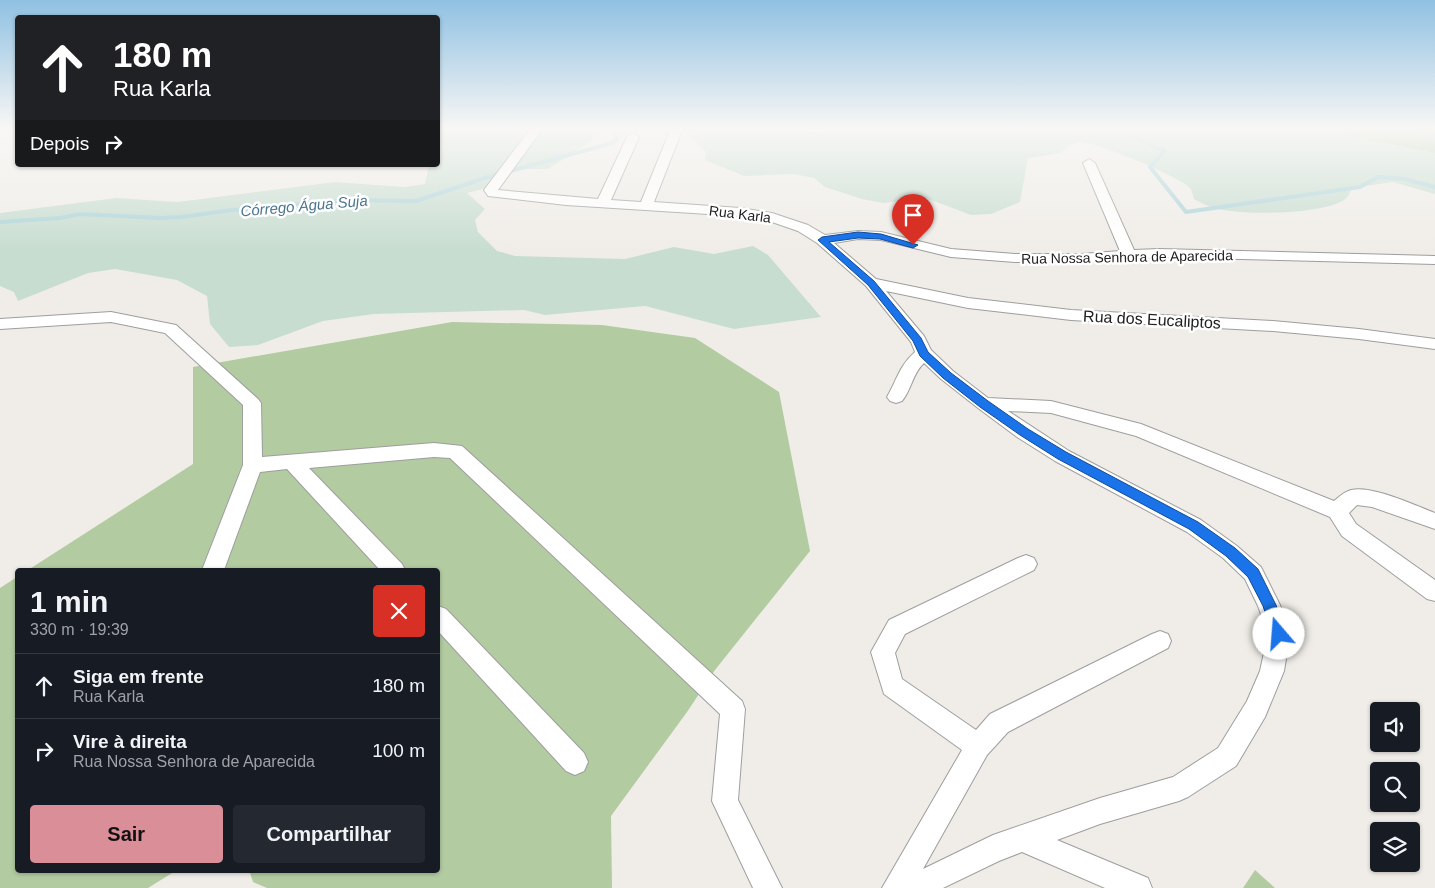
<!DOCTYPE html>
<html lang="pt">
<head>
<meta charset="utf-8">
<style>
	body { margin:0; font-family:Arial,sans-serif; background:#242831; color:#f1f3f6; height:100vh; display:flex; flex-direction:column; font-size:19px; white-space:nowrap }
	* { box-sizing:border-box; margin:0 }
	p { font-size:16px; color:#9ea1a6 }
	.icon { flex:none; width:28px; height:28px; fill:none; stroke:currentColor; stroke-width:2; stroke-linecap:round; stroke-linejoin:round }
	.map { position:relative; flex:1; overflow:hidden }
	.drawer { position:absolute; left:15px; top:568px; width:425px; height:305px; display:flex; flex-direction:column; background:#171b24; border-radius:5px; box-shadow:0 1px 4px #0004 }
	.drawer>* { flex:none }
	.guide { position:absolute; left:15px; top:15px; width:425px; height:152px; border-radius:5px; box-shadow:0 1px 4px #0004; background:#202124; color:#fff; overflow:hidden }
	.tools { position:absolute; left:1370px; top:702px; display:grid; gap:10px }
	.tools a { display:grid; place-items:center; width:50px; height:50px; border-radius:5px; background:#171b24; box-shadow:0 1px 4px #0004; font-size:25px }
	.pin { position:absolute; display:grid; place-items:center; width:42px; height:42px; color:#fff; margin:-51px -21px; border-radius:50% 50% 50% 0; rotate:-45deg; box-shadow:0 0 5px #0007 }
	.pin .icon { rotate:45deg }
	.me { position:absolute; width:55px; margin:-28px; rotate:342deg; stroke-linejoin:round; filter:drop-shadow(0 0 4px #0008) }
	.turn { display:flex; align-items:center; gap:18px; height:105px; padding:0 15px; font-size:22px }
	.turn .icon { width:65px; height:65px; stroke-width:2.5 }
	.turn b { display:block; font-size:35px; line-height:42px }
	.then { display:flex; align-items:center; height:48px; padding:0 15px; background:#0003; gap:10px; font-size:19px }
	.round { display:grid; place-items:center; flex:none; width:52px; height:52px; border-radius:5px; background:#242831 }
	.headline { display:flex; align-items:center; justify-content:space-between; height:85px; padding:0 15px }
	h1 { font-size:30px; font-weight:800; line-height:38px }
	.button { display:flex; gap:10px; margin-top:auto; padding:10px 15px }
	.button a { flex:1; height:58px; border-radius:5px; background:#da8e98; color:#111; font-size:20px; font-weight:800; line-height:58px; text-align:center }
	.button a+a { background:#242831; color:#f1f3f6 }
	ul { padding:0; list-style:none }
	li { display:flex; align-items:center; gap:15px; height:65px; padding:0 15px; border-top:1px solid #363941 }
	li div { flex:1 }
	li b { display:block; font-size:19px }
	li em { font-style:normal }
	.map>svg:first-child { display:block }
	.forest { fill:#b2cba1 }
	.wetland { fill:#c7ddd0 }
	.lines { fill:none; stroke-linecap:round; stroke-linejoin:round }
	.stream { stroke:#add4d9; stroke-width:4 }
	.minor-casing { stroke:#9e9e9e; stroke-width:2 }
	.minor { fill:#fff; fill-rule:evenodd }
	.route { fill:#1a73e8; stroke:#114b97 }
	.labels { text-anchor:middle; stroke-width:5; stroke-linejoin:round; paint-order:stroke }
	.far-street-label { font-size:14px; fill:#212121; stroke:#fff }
	.far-water-label { font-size:15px; font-style:italic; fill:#4b7691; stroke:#fff }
	.street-label { font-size:16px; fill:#212121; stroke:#fff }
</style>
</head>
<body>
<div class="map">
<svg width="1435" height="888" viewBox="0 0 1435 888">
	<rect width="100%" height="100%" fill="#f0ede8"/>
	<path class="forest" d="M1309,128H1431L1435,129V153Z
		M452,322L602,325L695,338L779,392L810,551L715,670L687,712L611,816L612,888H267L253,882L249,870H438V570H28L193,464V367Z
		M17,577L18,870H177L148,888H0V588Z
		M1255,870L1275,888H1243Z"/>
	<path class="wetland" d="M444,128H1309L1435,153V194L1393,182L1352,188C1350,192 1348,198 1344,200C1321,215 1237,216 1211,207C1205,205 1200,202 1194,199C1193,196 1192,191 1190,188C1181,177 1094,141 1080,142C1072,143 1066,147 1061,153L1028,158L1020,202L991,214L971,215L926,198L883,203L862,199L825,187L814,178L794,174L744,176L705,160L706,152L689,135L674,129L657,131H595L591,141L548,169H515L502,184L467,193L485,209L475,220L478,232L497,251L515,256L625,259L674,247L714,254L753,246L768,255L821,317L734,329L645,306L545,315L524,310L374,314L323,321L258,345L229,347L210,324L207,296L177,280L115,269L88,273L18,301L14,292L0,286V213L116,198L178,202L335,182L404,187L425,184L429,165H438V138Z"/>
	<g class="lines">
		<path class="stream" d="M1113,128L1165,151L1150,167L1186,212L1360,187L1378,177L1405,179L1435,187
			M1387,128L1435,138
			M0,222L60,218L80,214L160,218L182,217L232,210L348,200L416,201L485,178L612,143L617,139L612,128"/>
		<g class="minor-casing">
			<path id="minor" d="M531,128H543L498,190L598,199L627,137L633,133L639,137L611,200L641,202L671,128H683L654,202L740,208L772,213L808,225L825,235L858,231L881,232L951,249L1015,254H1082L1120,251L1083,163L1089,159L1095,163L1134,250L1159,249L1435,256V264L1159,257L1082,262H1015L951,257L881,240L858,239L834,243L876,279L968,298L1071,310L1273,321L1359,329L1435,339V349L1359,339L1273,331L1071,320L968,308L886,291L924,336L931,350L953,371L988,398L1051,401L1141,424L1334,501C1339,497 1344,492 1351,490C1372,485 1414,505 1435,513V529L1372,507L1357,505L1349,513L1356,524L1435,580V601L1427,599L1342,536L1330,517L1136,436L1051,413L1008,411L1069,451L1201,520L1237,546L1261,567L1280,605L1290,634L1284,671L1265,717L1236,766L1188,797L1179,801L1100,824L1057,840L1148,878L1152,888H1105L1022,852L999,861L943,888H882L962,750L884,694L871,652L889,620L1018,558L1026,555L1034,558L1037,564L1034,570L905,634L895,653L902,679L976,730L990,714L1152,634L1160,631L1168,634L1171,641L1168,648L1008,732L987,755L923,869L993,835L1100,798L1173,777L1218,748L1247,701L1260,671L1268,634L1258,606L1245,579L1223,558L1187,532L1055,461L1017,437L978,408L941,379L924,363C912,374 912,389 902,401L896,403L890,401L887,397C897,380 899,366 915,352L911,342L866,286L817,243L798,231L769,221L740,216L566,205L488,196L484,190Z
				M800,128H826L827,130L821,134L802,131Z
				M111,312L176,325L258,399L261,403L262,457L434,443L462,446L742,701L745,709L738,800L782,888H753L712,801L720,714L450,458L434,457L309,468L402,564L405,570H380L287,469L260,472L224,570H202L243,465V405L165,333L111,322L0,329V319Z
				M438,606L446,609L584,753L588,762L584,771L575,775L566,771L438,631Z"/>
		</g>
		<use href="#minor" class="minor"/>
	</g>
	<linearGradient id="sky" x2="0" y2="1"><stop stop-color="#90c1e2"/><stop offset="0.51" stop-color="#f8f7f5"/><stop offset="1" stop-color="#f8f7f5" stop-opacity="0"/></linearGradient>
	<rect width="1435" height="252" fill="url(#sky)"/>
	<path class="route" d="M858,232L881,234L918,245L913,248L880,239L858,238L829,242L874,281L921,338L928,352L951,373L988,401L1028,429L1066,452L1198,522L1235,548L1258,569L1276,605L1286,634L1284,639L1279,640L1274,639L1263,606L1248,577L1226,556L1189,529L1058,459L1020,435L980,407L943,378L920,356L913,341L868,285L818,240L822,237Z"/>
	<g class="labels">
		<g class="far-street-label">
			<text transform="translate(740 214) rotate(7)" y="5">Rua Karla</text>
			<text transform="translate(1127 257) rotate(-1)" y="5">Rua Nossa Senhora de Aparecida</text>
		</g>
		<g class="far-water-label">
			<text transform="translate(304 206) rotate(-5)" y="5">Córrego Água Suja</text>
		</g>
		<g class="street-label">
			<text transform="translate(1152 319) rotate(3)" y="6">Rua dos Eucaliptos</text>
		</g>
	</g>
</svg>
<div class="tools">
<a><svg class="icon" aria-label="sound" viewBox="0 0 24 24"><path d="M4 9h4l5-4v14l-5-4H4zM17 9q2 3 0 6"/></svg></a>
<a><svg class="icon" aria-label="search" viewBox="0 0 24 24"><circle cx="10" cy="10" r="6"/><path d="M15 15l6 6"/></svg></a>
<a><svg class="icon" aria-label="layers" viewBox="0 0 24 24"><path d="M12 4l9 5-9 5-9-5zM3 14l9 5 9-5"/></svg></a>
</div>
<div class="pin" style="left:913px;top:245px;background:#d93025"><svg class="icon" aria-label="arrive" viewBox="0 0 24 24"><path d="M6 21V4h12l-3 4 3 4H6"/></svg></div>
<svg class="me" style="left:1279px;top:634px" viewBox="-20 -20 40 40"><circle r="19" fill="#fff"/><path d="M0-13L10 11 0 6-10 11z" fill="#1a73e8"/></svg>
<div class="guide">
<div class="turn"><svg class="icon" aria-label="ahead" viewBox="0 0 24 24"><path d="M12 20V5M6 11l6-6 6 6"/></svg><div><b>180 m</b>Rua Karla</div></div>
<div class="then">Depois<svg class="icon" aria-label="right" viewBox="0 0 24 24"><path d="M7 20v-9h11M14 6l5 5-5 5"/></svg></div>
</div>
<section class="drawer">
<div class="headline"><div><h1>1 min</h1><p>330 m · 19:39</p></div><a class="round" style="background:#d93025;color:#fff"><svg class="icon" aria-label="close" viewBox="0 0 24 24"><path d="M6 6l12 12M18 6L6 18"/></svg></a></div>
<ul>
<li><svg class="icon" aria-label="ahead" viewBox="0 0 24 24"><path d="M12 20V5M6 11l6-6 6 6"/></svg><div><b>Siga em frente</b><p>Rua Karla</p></div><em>180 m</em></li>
<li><svg class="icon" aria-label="right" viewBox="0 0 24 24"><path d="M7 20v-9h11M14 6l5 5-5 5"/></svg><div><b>Vire à direita</b><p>Rua Nossa Senhora de Aparecida</p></div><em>100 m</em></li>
</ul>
<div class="button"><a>Sair</a><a>Compartilhar</a></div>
</section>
</div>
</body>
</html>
